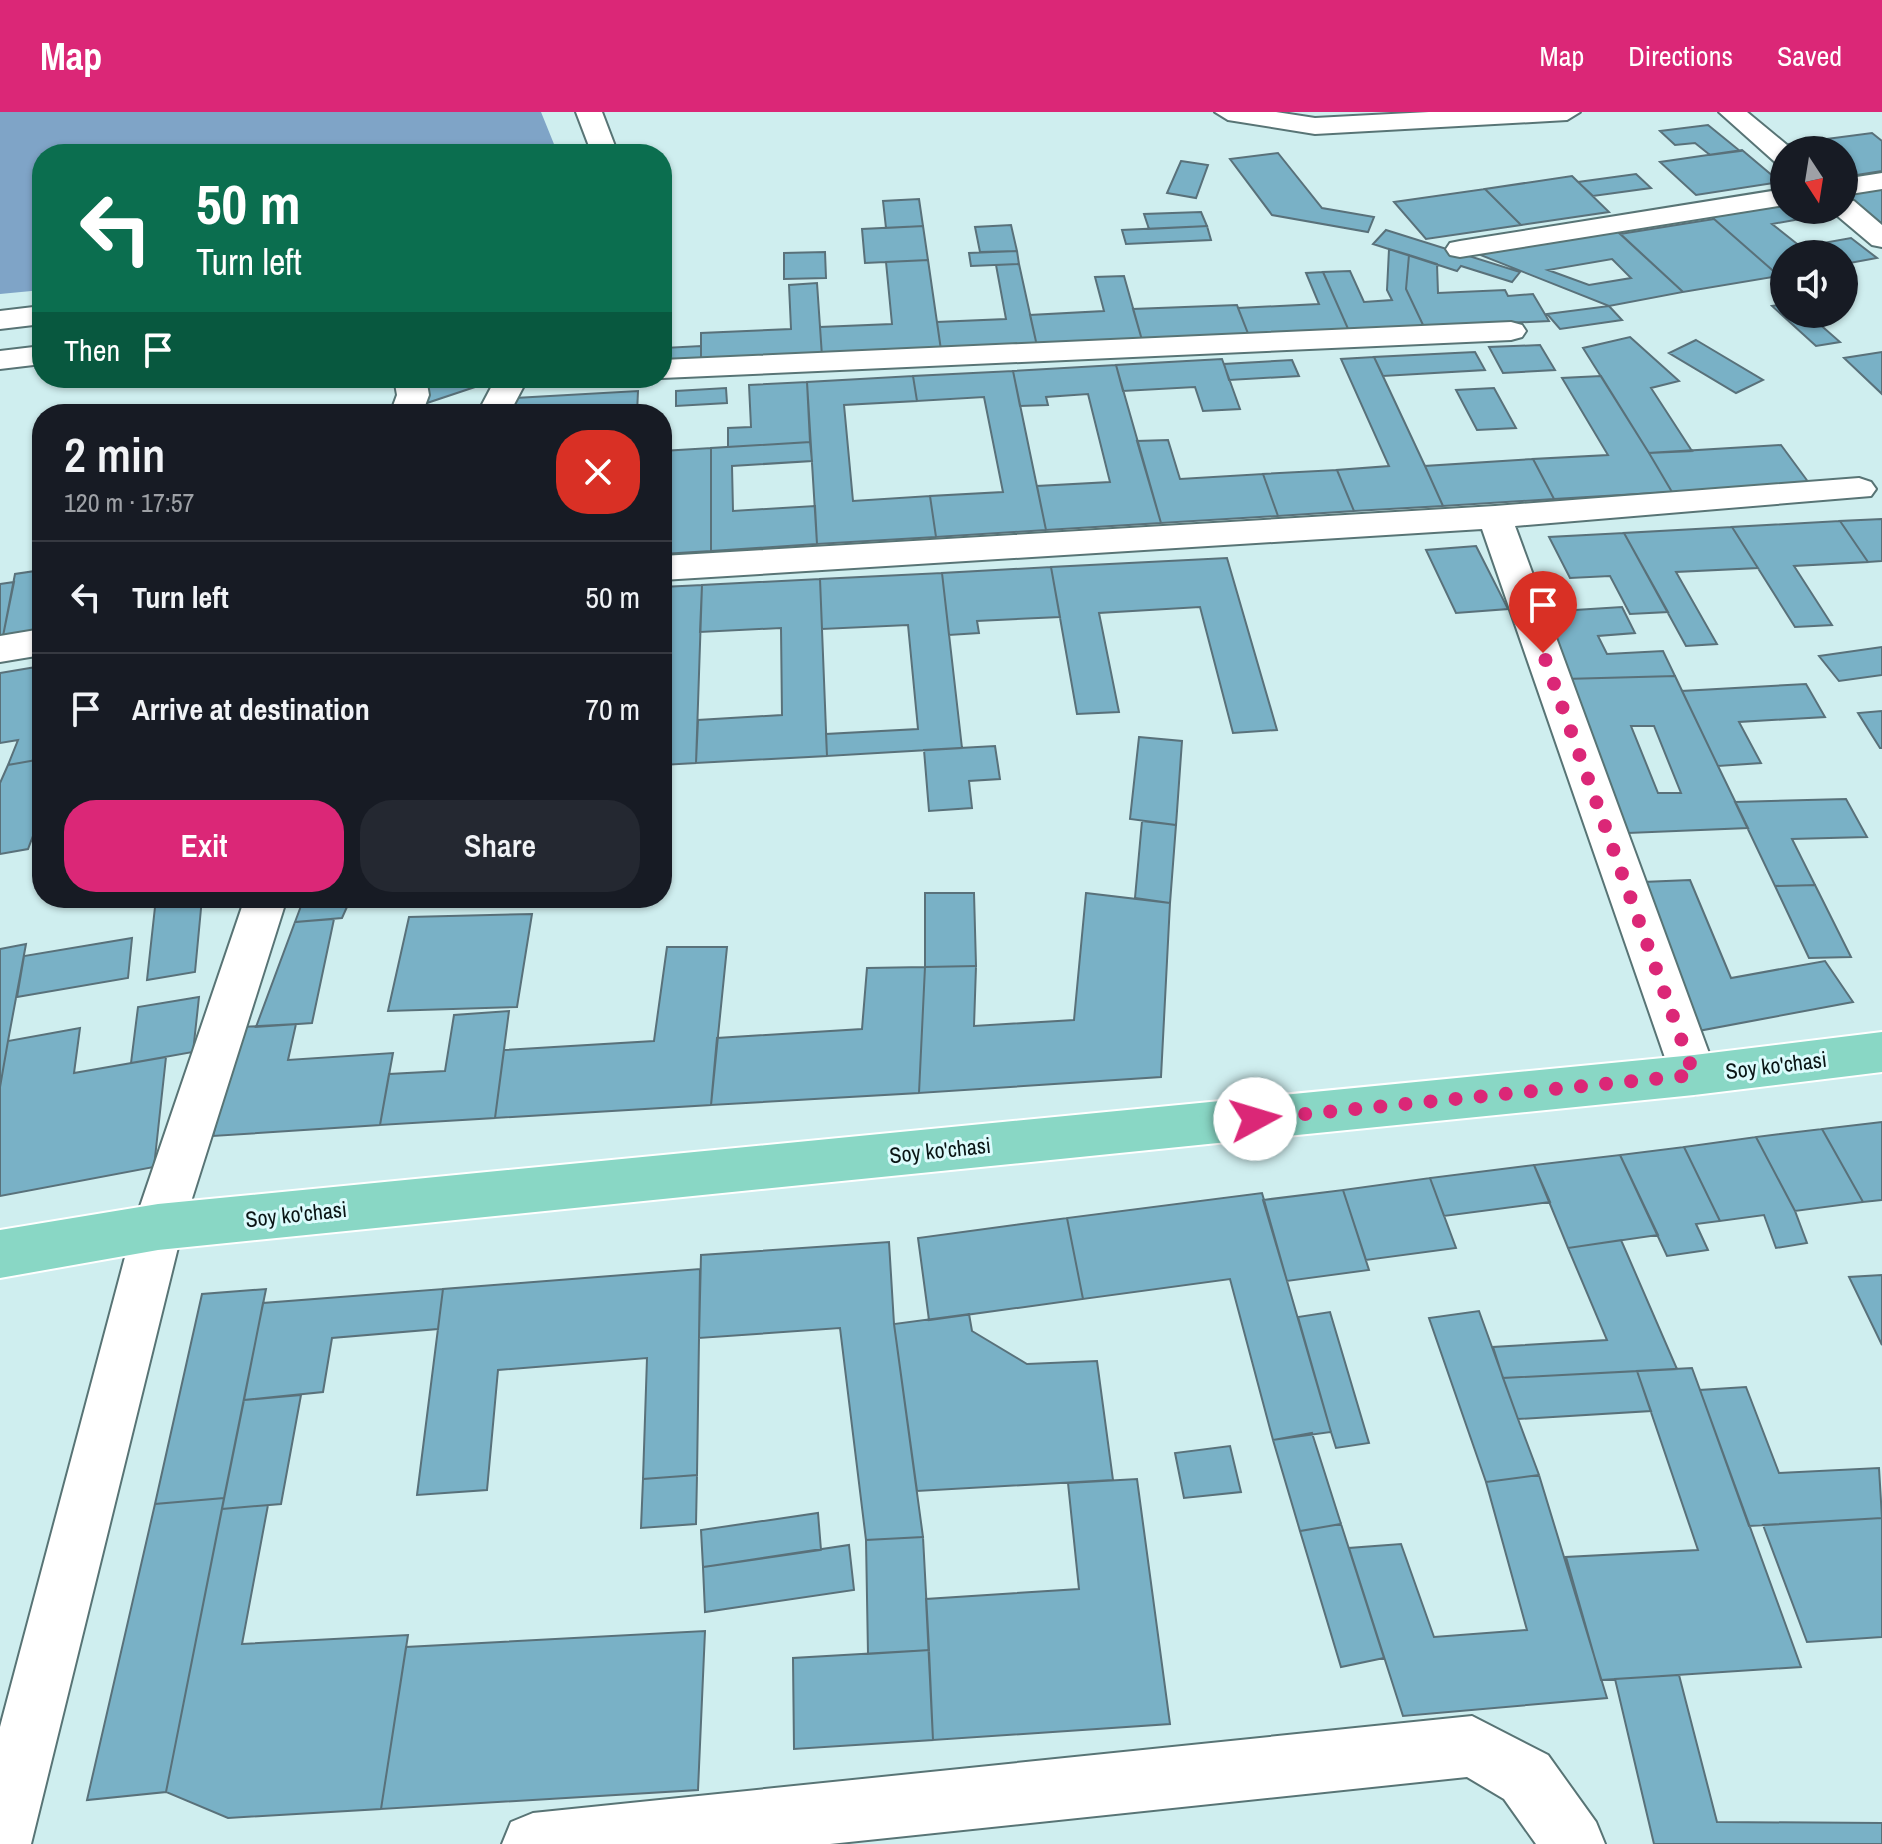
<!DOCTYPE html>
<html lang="en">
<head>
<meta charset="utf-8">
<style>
	body { margin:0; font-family:"Archivo Narrow",sans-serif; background:#242831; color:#f1f3f6; height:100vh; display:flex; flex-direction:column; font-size:30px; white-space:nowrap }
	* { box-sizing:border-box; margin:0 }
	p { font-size:26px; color:#9ea1a6 }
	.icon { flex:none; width:44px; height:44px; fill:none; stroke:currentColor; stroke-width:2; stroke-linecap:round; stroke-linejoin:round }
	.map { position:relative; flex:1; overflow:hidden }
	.drawer { position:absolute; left:32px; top:292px; width:640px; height:504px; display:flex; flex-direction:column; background:#171b24; border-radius:32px; box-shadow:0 2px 6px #0004 }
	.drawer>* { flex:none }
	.top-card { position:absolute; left:32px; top:32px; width:640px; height:244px; border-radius:32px; box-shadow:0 2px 6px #0004; background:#0b6e4f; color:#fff; overflow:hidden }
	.needle { width:52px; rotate:168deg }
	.fabs { position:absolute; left:1770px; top:24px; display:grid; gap:16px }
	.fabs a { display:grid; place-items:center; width:88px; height:88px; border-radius:50%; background:#171b24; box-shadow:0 2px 6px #0004; font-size:40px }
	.pin { position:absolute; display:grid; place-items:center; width:68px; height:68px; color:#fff; margin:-82px -34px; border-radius:50% 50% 50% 0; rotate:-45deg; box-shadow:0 0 8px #0007 }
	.pin .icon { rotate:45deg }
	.me { position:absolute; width:88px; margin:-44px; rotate:84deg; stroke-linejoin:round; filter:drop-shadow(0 0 6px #0008) }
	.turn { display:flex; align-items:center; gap:28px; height:168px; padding:0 32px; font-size:36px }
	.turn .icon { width:104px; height:104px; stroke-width:2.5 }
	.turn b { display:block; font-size:56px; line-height:68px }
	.then { display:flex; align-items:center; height:76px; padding:0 32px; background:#0003; gap:16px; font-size:30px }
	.round { display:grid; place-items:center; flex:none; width:84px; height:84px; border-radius:32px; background:#242831 }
	.overview { display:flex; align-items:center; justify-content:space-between; height:136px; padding:0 32px }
	h1 { font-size:48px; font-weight:600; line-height:60px }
	.primary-button { display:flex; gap:16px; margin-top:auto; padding:16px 32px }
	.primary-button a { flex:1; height:92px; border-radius:32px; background:#db2777; color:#fff; font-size:32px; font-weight:600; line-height:92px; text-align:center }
	.primary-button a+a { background:#242831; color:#f1f3f6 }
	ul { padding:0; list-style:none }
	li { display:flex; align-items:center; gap:24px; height:112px; padding:0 32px; border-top:2px solid #363941 }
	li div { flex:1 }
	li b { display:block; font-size:30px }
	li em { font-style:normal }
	header { display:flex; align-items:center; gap:48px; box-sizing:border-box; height:112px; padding:0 40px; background:#db2777; color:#fff }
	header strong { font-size:38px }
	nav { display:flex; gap:44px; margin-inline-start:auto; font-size:28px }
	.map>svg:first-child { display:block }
	.water { fill:#7fa4c7 }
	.building { fill:#79b1c6; stroke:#59717a; stroke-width:2; fill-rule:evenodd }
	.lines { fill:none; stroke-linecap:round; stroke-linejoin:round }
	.minor-casing { stroke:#587475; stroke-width:4 }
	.major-casing { stroke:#fff; stroke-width:4 }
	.minor { fill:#fff; fill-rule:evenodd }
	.major { fill:#89d7c5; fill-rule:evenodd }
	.route { stroke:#db2777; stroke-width:14; stroke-dasharray:0 25.2 }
	.labels { text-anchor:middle; stroke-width:6; stroke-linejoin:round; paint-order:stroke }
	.street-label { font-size:22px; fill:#0a1515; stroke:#dcfbfc }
</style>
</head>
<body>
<header>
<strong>Map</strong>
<nav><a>Map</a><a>Directions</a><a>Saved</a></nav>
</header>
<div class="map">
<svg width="1882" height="1732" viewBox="0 0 1882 1732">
	<rect width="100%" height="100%" fill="#cfeeef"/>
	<path class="water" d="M0,0H541L558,42H42V178L0,182Z"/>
	<path class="building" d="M1708,13L1740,39L1710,43L1695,31L1675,33L1660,19Z
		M1872,21L1882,29V59L1844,65V38H1787L1781,33Z
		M1742,38L1780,70L1696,83L1660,50Z
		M1278,41L1322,96L1374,105L1368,120L1272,103L1230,47Z
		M1181,49L1208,53L1196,86L1167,81Z
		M1636,62L1651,76L1593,84L1578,70Z
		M1572,64L1609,100L1521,113L1485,77Z
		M1882,75V110L1877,111L1844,85V81Z
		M1485,77L1521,113L1426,127L1394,90Z
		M919,87L923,114L886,116L883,89Z
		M1784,88V98H1816L1823,103L1772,112L1801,135L1851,126L1877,146L1844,152V142H1784V163L1779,164L1707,101Z
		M1201,100L1207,114L1149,117L1144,102Z
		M1714,107L1779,164L1683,180L1620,122Z
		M1011,113L1017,139L980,140L975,115Z
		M923,114L928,148L865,151L862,117Z
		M1207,114L1211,128L1126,132L1122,118Z
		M1614,116L1683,180L1609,194L1473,140ZM1612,147L1631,166L1589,173L1548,158Z
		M1386,118L1520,160L1512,170L1461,154L1457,159L1373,132Z
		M1389,137L1409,143L1406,177L1424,215L1349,219L1323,160L1350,159L1364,190L1392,188L1387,178Z
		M1017,139L1019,152L971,154L969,141Z
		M825,140L826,166L784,167V141Z
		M1409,143L1437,152L1438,181L1505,178L1508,184L1533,182L1549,209L1424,215L1406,177Z
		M928,148L941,238L822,244L820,215L892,212L886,150Z
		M1019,152L1037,234L941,238L937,210L1006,207L996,153Z
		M1323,160L1349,219L1249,224L1238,196L1319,192L1306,161Z
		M1124,164L1142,228L1037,234L1030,203L1104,199L1095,165Z
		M817,171L822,244L701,250V221L791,217L789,173Z
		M1784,192V202H1808L1840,230L1816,234L1772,194Z
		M1237,193L1249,224L1142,228L1133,197Z
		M1609,194L1622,208L1560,217L1547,202Z
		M662,218L664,236L701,234V250L662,252Z
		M1630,225L1679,269L1651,276L1692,339L1649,341L1583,236Z
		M1696,228L1763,268L1736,281L1669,241Z
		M1540,233L1555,258L1503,261L1489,235Z
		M1475,240L1485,258L1383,264L1374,245Z
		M1882,240V282L1844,246Z
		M1374,245L1425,354L1443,394L1354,399L1337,358L1389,354L1341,247Z
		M1222,247L1240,297L1203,299L1195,275L1123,279L1116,253Z
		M1292,248L1299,264L1229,268L1224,252Z
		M1116,253L1161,411L1046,418L1037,374L1110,370L1088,282L1046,285L1048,293L1020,294L1013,259Z
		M1013,259L1046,418L936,425L930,384L1003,380L984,285L917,289L913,264Z
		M913,264L917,289L844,293L853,389L930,384L936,425L817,432L807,270Z
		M1601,264L1649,341L1672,380L1554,387L1533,347L1608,343L1562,266Z
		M438,266H498L499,267L427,291L415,273Z
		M807,270L810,330L728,335V316L751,315L749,273Z
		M726,276L727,291L676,294V279Z
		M1494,276L1516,316L1477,318L1456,278Z
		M638,279L637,302H509L515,286Z
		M1168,328L1180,367L1263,362L1278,404L1161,411L1137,329Z
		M810,330L812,349L732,354L733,399L815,394L817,432L711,439V336Z
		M1781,333L1809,371L1672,380L1649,341Z
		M711,336V439L662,442V339Z
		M1533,347L1554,387L1443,394L1425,354Z
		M1337,358L1354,399L1278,404L1263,362Z
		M1882,407V449L1868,450L1840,409Z
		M1840,409L1868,450L1794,454L1832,513L1795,515L1732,415Z
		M1732,415L1758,456L1676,460L1717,532L1686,534L1624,421Z
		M1624,421L1668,500L1630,502L1610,464L1570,466L1549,425Z
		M1476,434L1508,497L1456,501L1426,438Z
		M1227,446L1277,618L1233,621L1200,495L1099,501L1119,600L1077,602L1051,455Z
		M1051,455L1060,505L977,509L979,521L949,523L942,461Z
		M42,458V518L3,524L15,462Z
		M942,461L962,636L827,644L826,622L918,617L908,513L822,517L820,467Z
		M820,467L827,644L696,651L698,608L782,603L781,516L700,520L702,473Z
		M14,470L3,524H0V472Z
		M702,473L696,651L662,653V475Z
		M1622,495L1635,521L1598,524L1607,542L1663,539L1675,564L1565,567L1544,500Z
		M1882,535V563L1839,569L1819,544Z
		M42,554V647L8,653L18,628L0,631V561Z
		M1675,564L1718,654L1748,716L1628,721L1565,567ZM1631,614H1654L1681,681H1658Z
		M1806,572L1825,605L1739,610L1761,651L1718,654L1682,579Z
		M1882,599V636H1880L1858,601Z
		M1139,625L1182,629L1176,713L1130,707Z
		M995,634L1000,667L969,669L972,696L929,699L924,638Z
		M42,647V700L28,737L0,742V671L8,653Z
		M1846,687L1867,725L1792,727L1815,773L1775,774L1735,690Z
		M1142,709L1176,713L1170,791L1135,786Z
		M1690,768L1731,866L1825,849L1853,890L1698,919L1643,770Z
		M1815,773L1851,845L1809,846L1775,774Z
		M925,781H974L976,854L925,855Z
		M1086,781L1170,791L1161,965L919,981L925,855L976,854L974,914L1074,908Z
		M156,786H202L195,860L147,868Z
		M304,786H351L342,806L295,810Z
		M474,786H538L472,793Z
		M532,802L517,895L388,899L409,805Z
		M334,807L312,911L256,915L295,810Z
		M132,826L128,866L17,885L24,844Z
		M26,832L8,929L0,975V837Z
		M667,835H727L711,993L495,1006L504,938L654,929Z
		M925,855L919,981L711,993L717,926L862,917L867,856Z
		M199,885L193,940L131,951L138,895Z
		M509,899L495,1006L380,1013L389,962L445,959L454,903Z
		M296,912L288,948L393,941L380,1013L213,1024L240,915Z
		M80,916L74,961L166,945L154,1055L0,1084V975L8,929Z
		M1882,1010V1088L1863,1090L1822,1017Z
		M1822,1017L1863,1090L1795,1099L1756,1025Z
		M1756,1025L1795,1099L1807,1131L1776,1136L1764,1103L1720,1109L1684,1035Z
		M1684,1035L1720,1109L1696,1112L1708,1138L1667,1144L1620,1043Z
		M1620,1043L1658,1123L1568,1136L1534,1053Z
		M1534,1053L1550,1090L1444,1104L1430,1066Z
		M1430,1066L1456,1136L1366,1148L1343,1078Z
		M1343,1078L1369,1158L1287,1169L1263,1088Z
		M1262,1081L1287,1169L1331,1320L1273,1328L1230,1167L1083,1187L1067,1106Z
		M1067,1106L1083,1187L929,1208L918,1126Z
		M1621,1128L1677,1257L1503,1266L1493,1235L1607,1228L1568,1136Z
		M889,1130L894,1212L923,1425L866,1428L840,1216L699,1226L701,1143Z
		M700,1157L697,1363L643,1367L647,1246L498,1258L487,1378L417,1383L443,1177Z
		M1882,1163V1233L1849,1165Z
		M266,1177L224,1386L155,1392L202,1182Z
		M443,1177L438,1217L332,1226L323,1280L244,1288L263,1191Z
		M1479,1199L1518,1307L1539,1363L1486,1370L1429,1206Z
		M1330,1200L1369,1331L1336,1336L1331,1320L1298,1205Z
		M969,1202L972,1219L1027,1252L1097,1249L1113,1368L917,1379L894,1212Z
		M1692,1256L1801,1555L1601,1568L1566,1445L1698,1438L1637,1259Z
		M1637,1259L1651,1299L1518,1307L1503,1266Z
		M1746,1275L1779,1361L1879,1356L1882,1406L1749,1414L1700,1278Z
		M301,1283L281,1392L222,1397L244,1288Z
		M1312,1321L1341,1412L1300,1419L1273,1328Z
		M1230,1334L1241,1380L1184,1386L1175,1341Z
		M697,1363L696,1412L641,1416L643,1367Z
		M1539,1363L1607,1586L1403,1604L1349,1436L1401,1432L1434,1525L1527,1518L1486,1370Z
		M1137,1367L1170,1612L933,1628L926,1487L1079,1477L1068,1371Z
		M224,1386L166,1680L87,1688L155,1392Z
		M268,1393L242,1532L408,1523L381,1697L228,1706L166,1680L222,1397Z
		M818,1401L821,1438L703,1455L701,1418Z
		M1882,1406V1525L1807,1530L1763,1413Z
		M1341,1412L1384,1546L1341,1555L1300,1419Z
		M923,1425L929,1538L868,1542L866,1428Z
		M849,1433L854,1478L705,1500L703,1455Z
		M705,1519L698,1678L381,1697L406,1535Z
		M929,1538L933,1628L794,1637L793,1546Z
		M1679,1563L1717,1710L1882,1711V1732H1654L1615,1567Z"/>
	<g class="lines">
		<g class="minor-casing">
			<path id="minor" d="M576,0H602L618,42H592Z
				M1215,0H1276L1315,6L1429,0H1580L1567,8L1315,22L1228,8Z
				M1719,0H1747L1793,38H1784V52L1775,50Z
				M1882,61V77L1844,83V67Z
				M1784,77V93L1460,145L1450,143L1446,137L1450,131L1460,129Z
				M1844,87L1854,89L1882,113V135L1872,133L1834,101L1832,98H1844Z
				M42,194V212L0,217V199Z
				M1511,210L1522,213L1526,219L1522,225L1511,228L662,266H661L662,248Z
				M42,234V252L0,257V239Z
				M394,266H426L429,283L422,302H390L397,283Z
				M496,266H528L509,302H477Z
				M1859,366L1871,370L1876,377L1871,384L1515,414L1717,963L1710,977L1694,983L1678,977L1671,963L1482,417L662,468V444L1495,394Z
				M42,517V543L0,550V524Z
				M245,786H287L183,1115L31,1732H0V1615L133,1115Z
				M1472,1604L1548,1643L1596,1710L1605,1732H1536L1504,1687L1467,1665L830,1732H502L511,1710L533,1701Z"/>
		</g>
		<g class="major-casing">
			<path id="major" d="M1882,920V960L1694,983L158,1138L0,1166V1118L158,1092L1694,943Z"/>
		</g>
		<use href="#minor" class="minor"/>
		<use href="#major" class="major"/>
	</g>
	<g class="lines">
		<path class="route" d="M1255,1007L1694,963L1543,541"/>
	</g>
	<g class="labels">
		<g class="street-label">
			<text transform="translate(1776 953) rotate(-7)" y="8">Soy ko'chasi</text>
			<text transform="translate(940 1038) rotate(-6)" y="8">Soy ko'chasi</text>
			<text transform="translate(296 1102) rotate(-6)" y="8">Soy ko'chasi</text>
		</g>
	</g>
</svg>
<div class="fabs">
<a><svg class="needle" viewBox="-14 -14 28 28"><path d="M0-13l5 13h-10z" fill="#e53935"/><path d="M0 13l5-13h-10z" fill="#9ea1a6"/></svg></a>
<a><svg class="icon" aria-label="sound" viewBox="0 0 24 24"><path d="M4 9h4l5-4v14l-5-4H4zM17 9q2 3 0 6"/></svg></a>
</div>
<div class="pin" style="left:1543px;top:541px;background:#d93025"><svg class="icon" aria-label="arrive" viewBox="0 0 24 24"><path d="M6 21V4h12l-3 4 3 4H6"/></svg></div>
<svg class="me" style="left:1255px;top:1007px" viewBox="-20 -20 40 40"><circle r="19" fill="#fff"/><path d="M0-13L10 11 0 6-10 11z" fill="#db2777"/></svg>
<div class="top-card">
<div class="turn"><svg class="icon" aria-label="left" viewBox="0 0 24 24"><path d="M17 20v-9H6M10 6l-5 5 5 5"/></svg><div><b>50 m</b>Turn left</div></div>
<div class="then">Then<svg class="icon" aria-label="arrive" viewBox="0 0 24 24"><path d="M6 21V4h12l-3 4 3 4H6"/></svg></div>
</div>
<section class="drawer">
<div class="overview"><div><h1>2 min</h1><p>120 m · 17:57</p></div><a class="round" style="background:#d93025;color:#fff"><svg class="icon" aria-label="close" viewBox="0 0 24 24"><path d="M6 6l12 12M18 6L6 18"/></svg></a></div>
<ul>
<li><svg class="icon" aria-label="left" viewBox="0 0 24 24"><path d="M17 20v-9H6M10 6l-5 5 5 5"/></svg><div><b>Turn left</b></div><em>50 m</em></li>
<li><svg class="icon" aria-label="arrive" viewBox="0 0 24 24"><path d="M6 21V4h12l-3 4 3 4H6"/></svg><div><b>Arrive at destination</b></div><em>70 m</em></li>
</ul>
<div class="primary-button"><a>Exit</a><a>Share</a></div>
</section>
</div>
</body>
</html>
